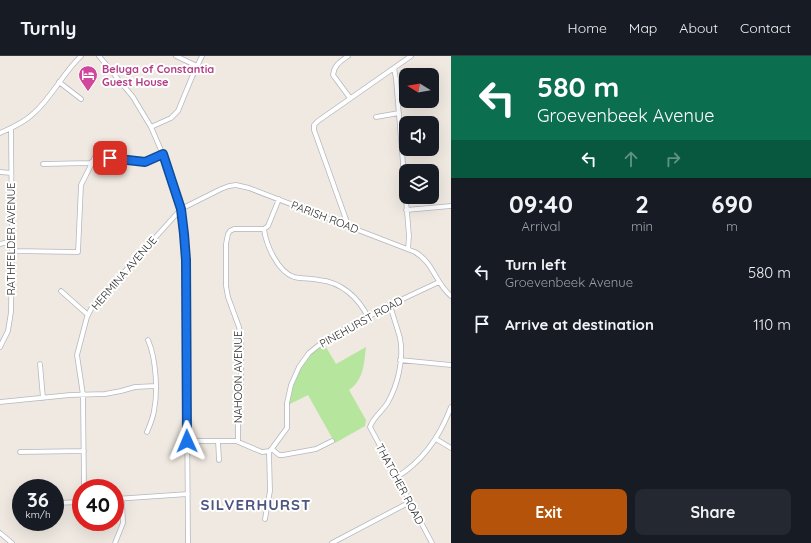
<!DOCTYPE html>
<html lang="en">
<head>
<meta charset="utf-8">
<style>
	body { margin:0; font-family:Quicksand,sans-serif; background:#242831; color:#f1f3f6; height:100vh; display:flex; flex-direction:column; font-size:15px; white-space:nowrap }
	* { box-sizing:border-box; margin:0 }
	p { font-size:13px; color:#9ea1a6 }
	.icon { flex:none; width:22px; height:22px; fill:none; stroke:currentColor; stroke-width:2; stroke-linecap:round; stroke-linejoin:round }
	.map { position:relative; flex:1; overflow:hidden }
	.details { display:flex; flex-direction:column; background:#171b24; width:360px }
	.details>* { flex:none }
	.banner { background:#0b6e4f; color:#fff; overflow:hidden }
	.needle { width:26px; rotate:281deg }
	.tools { position:absolute; left:399px; top:12px; display:grid; gap:8px }
	.tools a { display:grid; place-items:center; width:40px; height:40px; border-radius:8px; background:#171b24; box-shadow:0 4px 16px #0002; font-size:20px }
	.speed { position:absolute; left:12px; top:423px; display:flex; gap:8px; font-size:20px; font-weight:700; text-align:center }
	.speed>* { display:grid; place-content:center; width:52px; height:52px; border-radius:50%; background:#171b24; box-shadow:0 4px 16px #0002; line-height:1 }
	.speed small { font-size:10px; font-weight:400 }
	.speed .limit { border:6px solid #d22; background:#fff; color:#111 }
	.pin { position:absolute; display:grid; place-items:center; width:34px; height:34px; color:#fff; margin:-17px; border-radius:8px; box-shadow:0 2px 6px #0006 }
	.me { position:absolute; width:44px; margin:-22px; rotate:359deg; stroke-linejoin:round; filter:drop-shadow(0 0 3px #0008) }
	.turn { display:flex; align-items:center; gap:14px; height:84px; padding:0 20px; font-size:18px }
	.turn .icon { width:52px; height:52px; stroke-width:2.5 }
	.turn b { display:block; font-size:28px; line-height:34px }
	.lanes { display:flex; align-items:center; height:38px; padding:0 20px; background:#0003; justify-content:center; gap:20px; direction:ltr }
	.lanes .off { opacity:.35 }
	.eta { display:flex; justify-content:space-evenly; align-items:center; height:68px; text-align:center }
	.eta b { font-size:24px; font-weight:800; line-height:28px }
	.action { display:flex; gap:8px; margin-top:auto; padding:8px 20px }
	.action a { flex:1; height:46px; border-radius:8px; background:#b45309; color:#fff; font-size:16px; font-weight:800; line-height:46px; text-align:center }
	.action a+a { background:#242831; color:#f1f3f6 }
	ul { padding:0; list-style:none }
	li { display:flex; align-items:center; gap:12px; height:52px; padding:0 20px }
	li div { flex:1 }
	li b { display:block; font-size:15px }
	li em { font-style:normal }
	header { display:flex; align-items:center; gap:24px; box-sizing:border-box; height:56px; padding:0 20px; background:#171b24; border-bottom:1px solid #363941 }
	header strong { font-size:19px }
	nav { display:flex; gap:22px; margin-inline-start:auto; font-size:14px }
	main { display:flex; flex:1; min-height:0 }
	.map>svg:first-child { display:block }
	.green { fill:#b6e59e }
	.lines { fill:none; stroke-linecap:round; stroke-linejoin:round }
	.minor-casing { stroke:#b4b7c1; stroke-width:5.5 }
	.minor { stroke:#fff; stroke-width:4 }
	.route-casing { stroke:#114b97; stroke-width:10 }
	.route { stroke:#1a73e8; stroke-width:7 }
	.labels { text-anchor:middle; stroke-width:4; stroke-linejoin:round; paint-order:stroke }
	.hotel-label { font-size:11px; font-weight:bold; fill:#b23c85; stroke:#fff; text-anchor:start }
	.street-label { font-size:11px; fill:#2e2e2e; stroke:#fff }
	.district-label { font-size:15px; font-weight:bold; letter-spacing:1px; fill:#4d5680; stroke:#fff }
</style>
</head>
<body>
<header>
<strong>Turnly</strong>
<nav><a>Home</a><a>Map</a><a>About</a><a>Contact</a></nav>
</header>
<main>
<div class="map">
<svg width="451" height="487" viewBox="0 0 451 487">
	<rect width="100%" height="100%" fill="#efe9e1"/>
	<path class="green" d="M323,286L336,308L366,291C364,307 364,324 349,334L366,364L365,370L335,387L308,339L288,349C292,320 302,305 323,286Z"/>
	<g class="lines">
		<g class="minor-casing">
			<path id="minor" d="M99,0L133,41L151,71L167,108L181,153L186,204L188,487
				M176,0L197,10
				M348,0C341,5 334,9 333,19L350,42
				M394,12L396,23L409,180L408,193
				M59,26L81,43
				M376,61L399,57
				M151,71L171,62L178,55L192,21L202,0
				M0,77C12,72 25,66 34,57C52,41 63,17 81,0
				M43,108L90,107L98,101L141,106H145L163,98
				M0,116L11,117
				M279,143L268,170L264,173C266,189 278,216 294,221C302,223 310,222 319,224C341,226 358,241 368,261
				M406,154L451,150
				M348,169L314,74V69L318,65L411,0
				M0,188L12,185
				M12,195L78,196L81,129L99,93
				M61,235L88,259
				M390,249C393,260 397,271 400,282C404,303 398,328 388,346C383,355 373,361 370,371L432,487
				M0,291L8,275L11,256L12,185L11,73
				M400,304L451,309
				M40,308L43,342
				M0,346L70,339L105,338L121,335L135,331L155,330
				M147,376C150,369 153,362 154,355C158,335 156,302 148,284
				M436,383L451,392
				M187,385H236L262,396L270,395L287,372V347L291,329L299,311L309,297L328,282L390,249L439,226
				M218,385L219,404
				M238,385V345L241,327V283L239,271L228,241L226,230V188L228,178L230,175L234,173H264
				M272,393L279,399H283L316,393L332,385
				M20,396L84,395
				M397,421C423,405 440,380 451,351
				M84,432L83,339L77,299L87,261L91,253L181,153L221,133L229,130L236,129L249,132L415,196C434,207 435,227 451,240
				M115,443L188,438
				M55,447L81,446
				M265,463L270,435L269,396
				M0,477L12,487
				M115,487L123,467L122,443
				M332,487L410,446"/>
		</g>
		<use href="#minor" class="minor"/>
	</g>
	<g class="lines">
		<g class="route-casing">
			<path id="route" d="M110,102L145,106L163,98L181,153L184,178L186,204L187,385"/>
		</g>
		<use href="#route" class="route"/>
	</g>
	<defs>
		<g id="hotel-pin" transform="scale(1)"><path d="M0 17L-7.5 6A9.5 9.5 0 1 1 7.5 6Z" fill="#d1479c" stroke="#fff"/><path d="M-6-4.5h1.5V1H6V5H4.5V3h-9V5H-6ZM-4 0a1.8 1.8 0 1 1 3.6 0ZM.5 0V-2.5h3Q6-2.5 6 0Z" fill="#fff"/></g>
	</defs>
	<g fill-rule="evenodd">
		<use href="#hotel-pin" x="88" y="19"/>
	</g>
	<g class="labels">
		<g class="hotel-label">
			<text x="102" y="17">Beluga of Constantia<tspan x="102" dy="13">Guest House</tspan></text>
		</g>
		<g class="street-label">
			<text transform="translate(325 161) rotate(21)" y="4">PARISH ROAD</text>
			<text transform="translate(11 183) rotate(-90)" y="4">RATHFELDER AVENUE</text>
			<text transform="translate(124 217) rotate(-49)" y="4">HERMINA AVENUE</text>
			<text transform="translate(361 266) rotate(-29)" y="4">PINEHURST ROAD</text>
			<text transform="translate(238 321) rotate(-90)" y="4">NAHOON AVENUE</text>
			<text transform="translate(400 428) rotate(62)" y="4">THATCHER ROAD</text>
		</g>
		<g class="district-label">
			<text x="256" y="454">SILVERHURST</text>
		</g>
	</g>
</svg>
<div class="tools">
<a><svg class="needle" viewBox="-14 -14 28 28"><path d="M0-13l5 13h-10z" fill="#e53935"/><path d="M0 13l5-13h-10z" fill="#9ea1a6"/></svg></a>
<a><svg class="icon" aria-label="sound" viewBox="0 0 24 24"><path d="M4 9h4l5-4v14l-5-4H4zM17 9q2 3 0 6"/></svg></a>
<a><svg class="icon" aria-label="layers" viewBox="0 0 24 24"><path d="M12 4l9 5-9 5-9-5zM3 14l9 5 9-5"/></svg></a>
</div>
<div class="speed"><div>36<small>km/h</small></div><div class="limit">40</div></div>
<div class="pin" style="left:110px;top:102px;background:#d93025"><svg class="icon" aria-label="arrive" viewBox="0 0 24 24"><path d="M6 21V4h12l-3 4 3 4H6"/></svg></div>
<svg class="me" style="left:187px;top:385px" viewBox="-20 -20 40 40"><path d="M0-17L14 15 0 8-14 15z" fill="#1a73e8" stroke="#fff" stroke-width="4"/></svg>
</div>
<section class="details">
<div class="banner">
<div class="turn"><svg class="icon" aria-label="left" viewBox="0 0 24 24"><path d="M17 20v-9H6M10 6l-5 5 5 5"/></svg><div><b>580 m</b>Groevenbeek Avenue</div></div>
<div class="lanes"><svg class="icon" aria-label="left" viewBox="0 0 24 24"><path d="M17 20v-9H6M10 6l-5 5 5 5"/></svg><svg class="icon off" aria-label="ahead" viewBox="0 0 24 24"><path d="M12 20V5M6 11l6-6 6 6"/></svg><svg class="icon off" aria-label="right" viewBox="0 0 24 24"><path d="M7 20v-9h11M14 6l5 5-5 5"/></svg></div>
</div>
<div class="eta">
<div><b>09:40</b><p>Arrival</p></div>
<div><b>2</b><p>min</p></div>
<div><b>690</b><p>m</p></div>
</div>
<ul>
<li><svg class="icon" aria-label="left" viewBox="0 0 24 24"><path d="M17 20v-9H6M10 6l-5 5 5 5"/></svg><div><b>Turn left</b><p>Groevenbeek Avenue</p></div><em>580 m</em></li>
<li><svg class="icon" aria-label="arrive" viewBox="0 0 24 24"><path d="M6 21V4h12l-3 4 3 4H6"/></svg><div><b>Arrive at destination</b></div><em>110 m</em></li>
</ul>
<div class="action"><a>Exit</a><a>Share</a></div>
</section>
</main>
</body>
</html>
